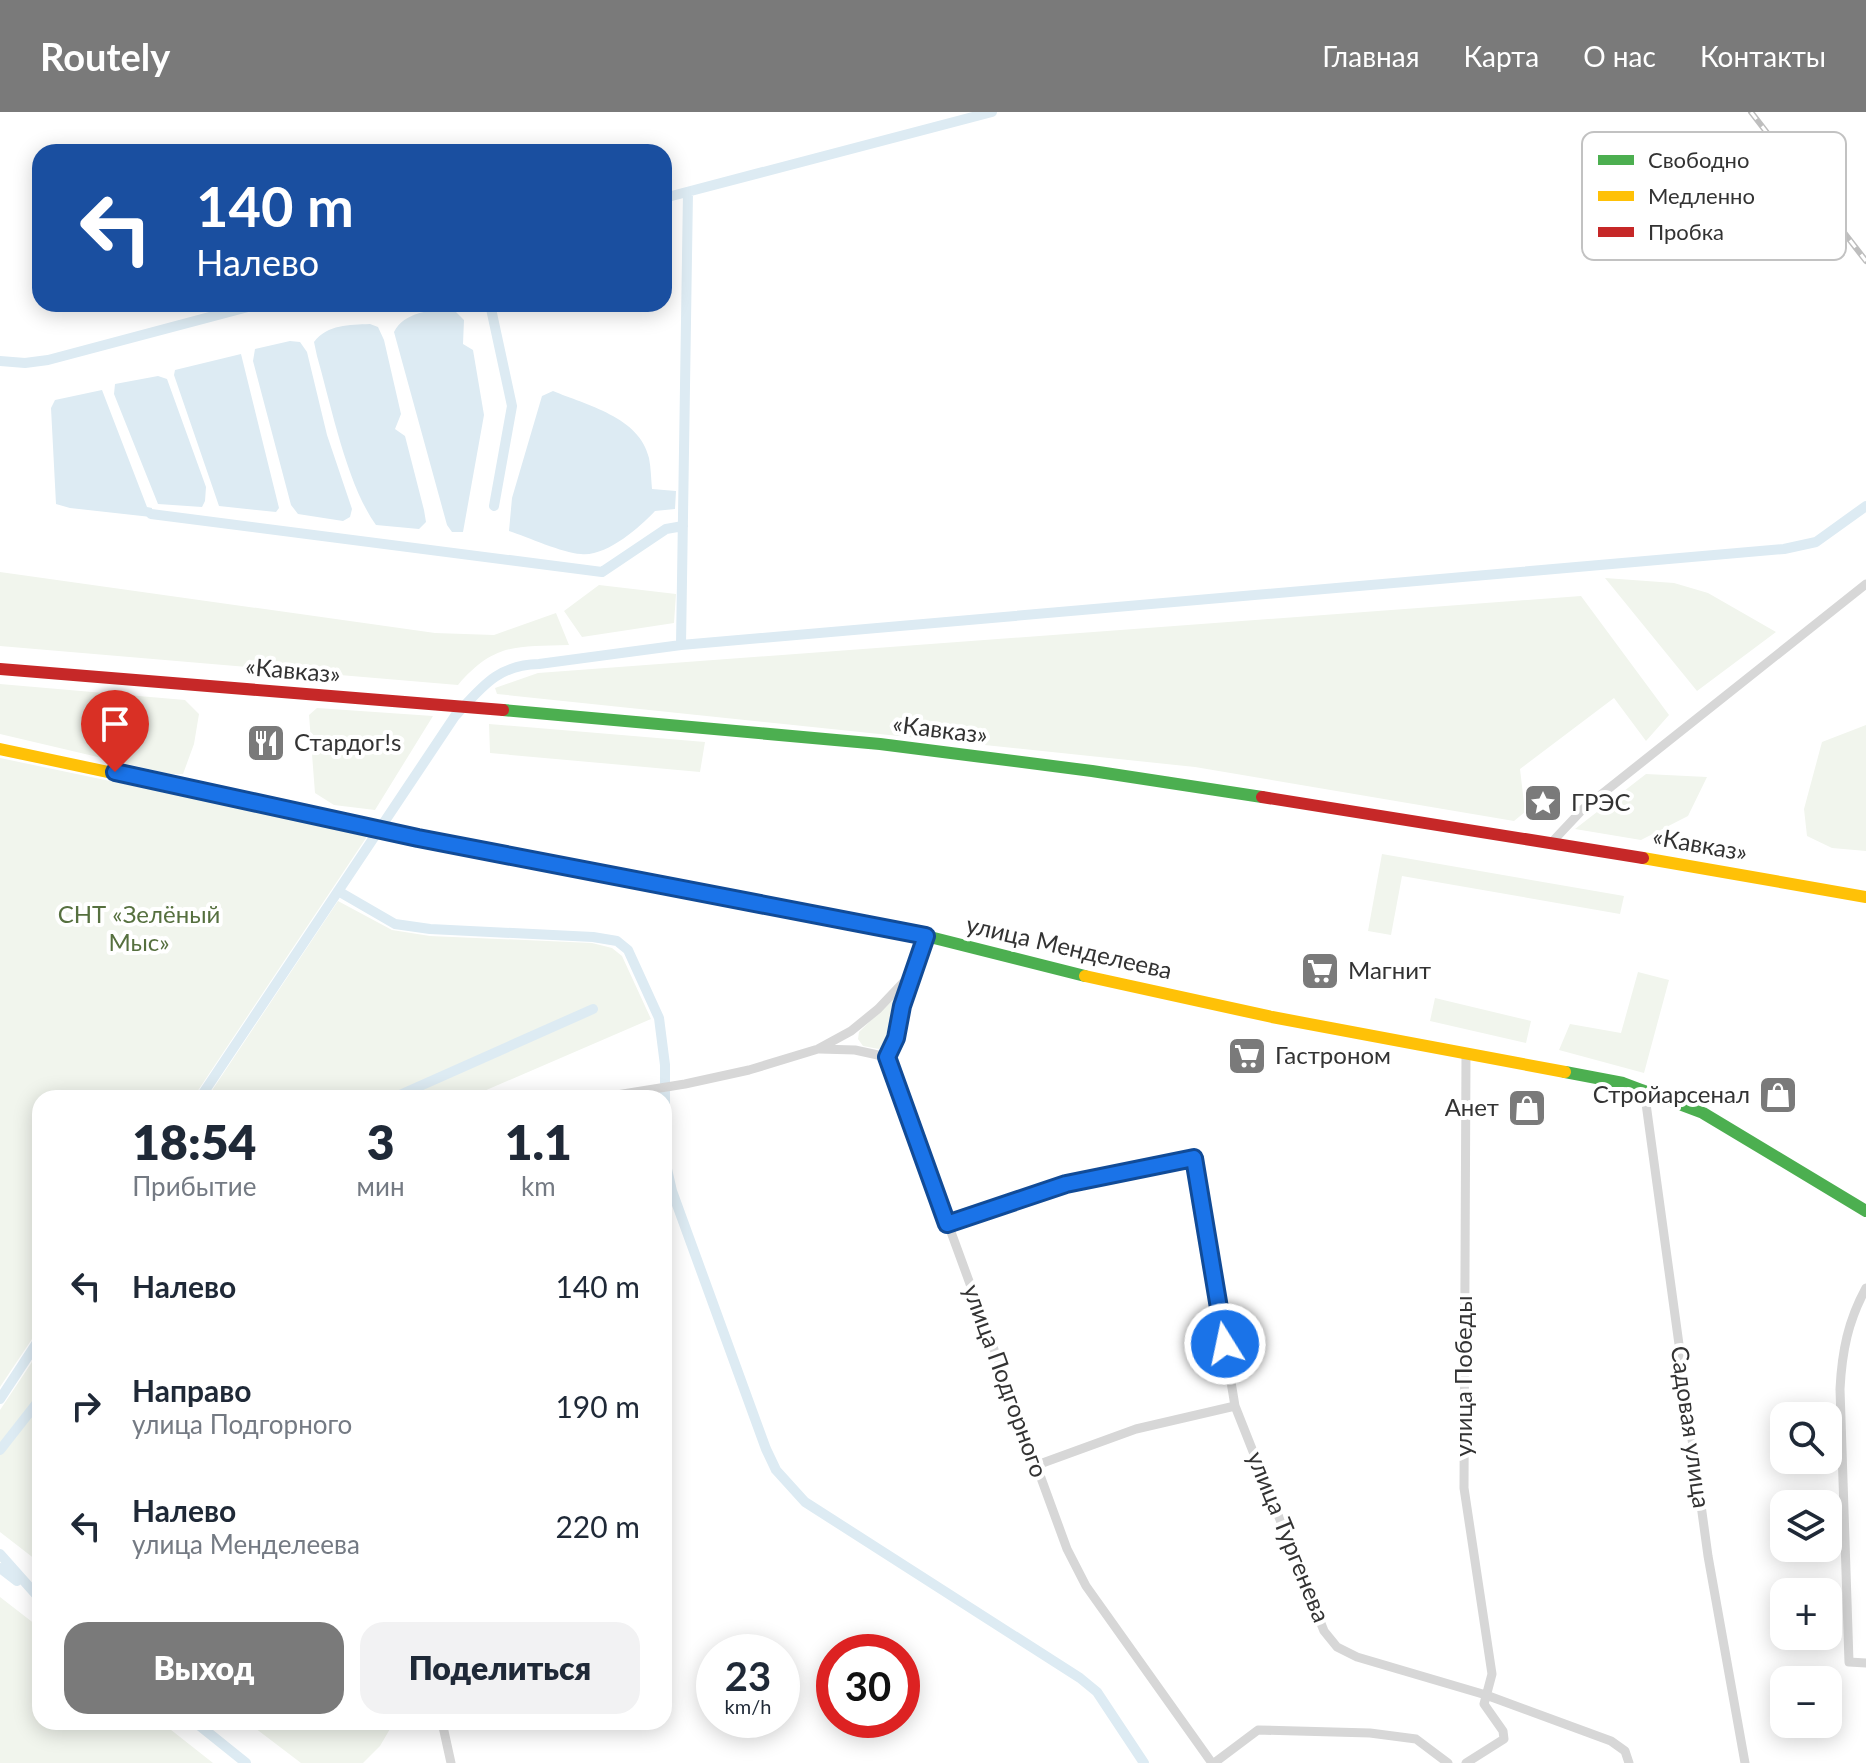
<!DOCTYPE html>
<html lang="ru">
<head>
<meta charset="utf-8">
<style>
	body { margin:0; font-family:Lato,sans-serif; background:#f2f2f3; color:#1f2937; height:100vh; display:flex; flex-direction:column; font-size:30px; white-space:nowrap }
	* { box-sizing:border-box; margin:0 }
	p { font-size:26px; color:#747a83 }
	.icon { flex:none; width:44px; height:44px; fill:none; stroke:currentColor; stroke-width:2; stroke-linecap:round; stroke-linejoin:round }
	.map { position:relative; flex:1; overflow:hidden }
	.details { position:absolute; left:32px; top:978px; width:640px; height:640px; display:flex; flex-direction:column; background:#fff; border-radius:24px; box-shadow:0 4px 20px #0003 }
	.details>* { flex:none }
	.banner { position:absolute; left:32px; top:32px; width:640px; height:168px; border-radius:24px; box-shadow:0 4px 20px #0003; background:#1a4fa0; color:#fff; overflow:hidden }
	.tools { position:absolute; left:1770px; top:1290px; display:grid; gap:16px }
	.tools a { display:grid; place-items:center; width:72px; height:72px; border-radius:16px; background:#fff; box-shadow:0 4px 20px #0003; font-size:40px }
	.speed { position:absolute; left:696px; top:1522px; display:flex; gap:16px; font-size:40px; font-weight:700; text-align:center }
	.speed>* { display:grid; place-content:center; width:104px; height:104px; border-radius:50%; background:#fff; box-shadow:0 4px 20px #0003; line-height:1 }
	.speed small { font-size:20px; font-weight:400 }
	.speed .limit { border:12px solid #d22; background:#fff; color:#111 }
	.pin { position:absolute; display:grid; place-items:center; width:68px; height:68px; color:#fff; margin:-82px -34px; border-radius:50% 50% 50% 0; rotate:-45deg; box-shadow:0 0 8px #0007 }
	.pin .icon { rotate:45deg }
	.me { position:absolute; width:88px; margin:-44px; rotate:350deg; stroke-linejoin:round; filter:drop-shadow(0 0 6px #0008) }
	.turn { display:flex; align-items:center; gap:28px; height:168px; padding:0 32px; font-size:36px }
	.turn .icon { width:104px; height:104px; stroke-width:2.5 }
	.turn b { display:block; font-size:56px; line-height:68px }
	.eta { display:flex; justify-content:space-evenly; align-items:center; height:136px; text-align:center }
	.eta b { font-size:48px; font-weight:800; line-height:56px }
	.cta { display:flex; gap:16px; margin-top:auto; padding:16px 32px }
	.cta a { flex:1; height:92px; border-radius:24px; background:#7a7a7a; color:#fff; font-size:32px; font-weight:800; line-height:92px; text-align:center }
	.cta a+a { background:#f2f2f3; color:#1f2937 }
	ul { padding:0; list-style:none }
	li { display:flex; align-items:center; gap:24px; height:120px; padding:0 32px }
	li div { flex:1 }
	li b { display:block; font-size:30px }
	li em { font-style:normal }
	header { display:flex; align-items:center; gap:48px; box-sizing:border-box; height:112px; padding:0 40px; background:#7a7a7a; color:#fff }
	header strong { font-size:38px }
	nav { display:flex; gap:44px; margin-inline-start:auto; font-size:28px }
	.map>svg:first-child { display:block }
	.green { fill:#f1f5ed }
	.water { fill:#ddebf3 }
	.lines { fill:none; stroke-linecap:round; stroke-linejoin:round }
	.canal { stroke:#ddebf3; stroke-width:10 }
	.street { stroke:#d7d7d7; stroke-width:9 }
	.fast { stroke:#4caf50; stroke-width:12 }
	.slow { stroke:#ffc107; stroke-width:12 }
	.jam { stroke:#c62828; stroke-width:12 }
	.rail-casing { stroke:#bebebe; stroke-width:6 }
	.rail { stroke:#fff; stroke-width:3; stroke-dasharray:9; stroke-linecap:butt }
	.route-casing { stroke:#114b97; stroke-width:20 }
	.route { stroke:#1a73e8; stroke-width:14 }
	.labels { text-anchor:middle; stroke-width:8; stroke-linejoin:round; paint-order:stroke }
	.street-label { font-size:24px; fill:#333; stroke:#fff }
	.poi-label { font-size:24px; fill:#333; stroke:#fff; text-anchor:start }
	.park-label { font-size:24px; fill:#56703f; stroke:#fff }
	.key { fill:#fff; stroke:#c2c2c2; stroke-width:2 }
	.key-label { font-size:22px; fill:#333 }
</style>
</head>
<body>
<header>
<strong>Routely</strong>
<nav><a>Главная</a><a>Карта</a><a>О нас</a><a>Контакты</a></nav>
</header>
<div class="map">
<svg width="1866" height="1651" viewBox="0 0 1866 1651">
	<rect width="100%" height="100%" fill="#fff"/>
	<path class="green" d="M0,460L435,521L494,523L556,501L569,533C517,535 495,530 458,573L0,534Z
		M1605,466L1674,471L1708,481L1776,520L1697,579Z
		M599,473L676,482L674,511L582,525L564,499Z
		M1581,484L1669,603L1646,629L1614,586L1520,657L1525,700L1514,709L1195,655L497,582L495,576L538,561Z
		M0,572L185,588L199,602L194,632L183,662H170L0,622Z
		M317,596L433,604L375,698L334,693L315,681L309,603Z
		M489,612L705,630L700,660L490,641Z
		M1866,613V739L1832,736L1807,724L1804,697L1822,630Z
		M0,646L368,723L193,986H40V1215L0,1275Z
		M1646,662L1707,665L1688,704L1641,728L1575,717Z
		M1382,742L1624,784L1620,802L1402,764L1391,823L1368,819Z
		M338,789L392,818L430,824L592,831L612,836L622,844L651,907L468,986H207Z
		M1638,860L1669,868L1644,961L1559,938L1570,912L1621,921Z
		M897,883L901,885L886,933L879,937L863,934L858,927L859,920Z
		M1435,886L1531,909L1526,931L1430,909Z
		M40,1238V1451L0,1420V1298Z
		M0,1485L40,1516V1610H161L213,1651H0Z
		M247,1610H394L380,1634L363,1651H301Z"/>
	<path class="water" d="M452,196L464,208L463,232L473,238L484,303L463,420H452L447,413L394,220C404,200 431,198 452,196Z
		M370,212L378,215L384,228L401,302L395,317L405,324L424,398L426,410L419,417L376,413C347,373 331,293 317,244L314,230C328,212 349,213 370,212Z
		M290,229L300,230L307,240L327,323L352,397L350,405L343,409L298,402L291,393L253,249L255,237Z
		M241,242L279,396L276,400L219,394L174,263L175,258Z
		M158,264L167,267L206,375L205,389L202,395L158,392L114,282L115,272Z
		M102,278L147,395L152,396L151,405L70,396L56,392L51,296L55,288Z
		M553,279C586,293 640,305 649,346C651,356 651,367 652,377L676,379L675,397L655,399C639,416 606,445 581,442C562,441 528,425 509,419L512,386L542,284Z"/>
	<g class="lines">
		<path class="canal" d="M664,86L992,0
			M490,192L512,294L494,394
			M0,249L25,251L48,248L259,192
			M151,402L602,460L666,417L683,414
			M681,533L688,80
			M338,779L395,812L430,817L593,825L617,829L628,838L659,906L665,953V1048L672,1079L766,1337L776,1358L805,1390L1080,1566L1097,1580L1144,1651
			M200,986L455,604C482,575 497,553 539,552L681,533L1784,437L1816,430L1866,394
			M393,986L593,897
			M0,1287L40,1226
			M0,1338L40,1287
			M0,1442L40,1487
			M0,1456L17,1469
			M195,1610L246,1651"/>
		<path class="street" d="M1552,730L1583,697L1866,472
			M916,857L902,894L896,926L887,945L1067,1437L1086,1474L1212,1651
			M819,937L855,938L887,945
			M1644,977L1708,1444L1745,1651
			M598,986L685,972L749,958L818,937L851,919L878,897L916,857L926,824
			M947,1112L1066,1072L1194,1046L1235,1294L1324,1519L1337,1535L1357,1545L1486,1583L1611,1629L1625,1639L1629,1651
			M1866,1176C1848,1209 1842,1239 1840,1277L1849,1550L1866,1551
			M1037,1353L1136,1317L1235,1294
			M442,1610L451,1651
			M1214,1651L1258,1618L1370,1621L1416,1627L1448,1651
			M1466,1651L1504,1627L1503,1619L1484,1592L1492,1562L1464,1376L1466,941"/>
		<path class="fast" d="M503,598L880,632L1092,659L1262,685
			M594,760L926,824L1085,864
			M1565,960L1623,971L1703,1001L1866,1099"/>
		<path class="slow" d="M0,637L418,726L594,760
			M1643,746L1866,785
			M1085,864L1272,905L1565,960"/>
		<path class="jam" d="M0,557L503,598
			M1262,685L1643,746"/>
		<g class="rail-casing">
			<path id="rail" d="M1751,0L1866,149"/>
		</g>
		<use href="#rail" class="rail"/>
	</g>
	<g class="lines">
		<g class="route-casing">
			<path id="route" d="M115,660L418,726L926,824L902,894L896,926L887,945L947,1112L1066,1072L1194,1046L1225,1232"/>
		</g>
		<use href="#route" class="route"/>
	</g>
	<defs>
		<g id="restaurant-square" transform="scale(2)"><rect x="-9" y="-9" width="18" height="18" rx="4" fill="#7a7a7a" stroke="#fff"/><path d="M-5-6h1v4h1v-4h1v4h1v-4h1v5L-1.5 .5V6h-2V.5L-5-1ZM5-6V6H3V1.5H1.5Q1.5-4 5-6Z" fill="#fff"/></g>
		<g id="sight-square" transform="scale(2)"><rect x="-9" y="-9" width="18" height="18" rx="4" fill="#7a7a7a" stroke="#fff"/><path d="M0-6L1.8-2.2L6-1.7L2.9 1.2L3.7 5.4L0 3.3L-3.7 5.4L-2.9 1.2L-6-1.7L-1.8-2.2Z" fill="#fff"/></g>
		<g id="supermarket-square" transform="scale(2)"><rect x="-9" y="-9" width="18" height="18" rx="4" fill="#7a7a7a" stroke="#fff"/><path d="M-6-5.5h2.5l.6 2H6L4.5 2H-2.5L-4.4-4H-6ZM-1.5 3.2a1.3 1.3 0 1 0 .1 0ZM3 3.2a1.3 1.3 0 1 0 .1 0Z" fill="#fff"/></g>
		<g id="shop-square" transform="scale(2)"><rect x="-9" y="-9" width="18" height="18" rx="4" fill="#7a7a7a" stroke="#fff"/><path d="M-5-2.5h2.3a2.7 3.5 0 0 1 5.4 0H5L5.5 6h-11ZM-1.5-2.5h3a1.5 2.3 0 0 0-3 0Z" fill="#fff"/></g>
	</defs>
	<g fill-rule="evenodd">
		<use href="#restaurant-square" x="266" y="631"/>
		<use href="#sight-square" x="1543" y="691"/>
		<use href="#supermarket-square" x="1320" y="859"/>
		<use href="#supermarket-square" x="1247" y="944"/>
		<use href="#shop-square" x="1778" y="983"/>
		<use href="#shop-square" x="1527" y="996"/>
	</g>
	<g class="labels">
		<g class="street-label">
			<text transform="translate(293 559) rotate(5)" y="8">«Кавказ»</text>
			<text transform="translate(940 618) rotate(7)" y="8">«Кавказ»</text>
			<text transform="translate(1700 733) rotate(10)" y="8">«Кавказ»</text>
			<text transform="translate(1069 836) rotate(13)" y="8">улица Менделеева</text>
			<text transform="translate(1464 1264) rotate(-90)" y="8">улица Победы</text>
			<text transform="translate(1005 1269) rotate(70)" y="8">улица Подгорного</text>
			<text transform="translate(1690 1315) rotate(82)" y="8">Садовая улица</text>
			<text transform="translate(1288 1425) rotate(68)" y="8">улица Тургенева</text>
		</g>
		<g class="poi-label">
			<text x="294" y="639">Стардог!s</text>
			<text x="1571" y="699">ГРЭС</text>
			<text x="1348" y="867">Магнит</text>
			<text x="1275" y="952">Гастроном</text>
			<text x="1750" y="991" text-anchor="end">Стройарсенал</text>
			<text x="1499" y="1004" text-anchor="end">Анет</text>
		</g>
		<g class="park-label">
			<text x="139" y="811">СНТ «Зелёный<tspan x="139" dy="28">Мыс»</tspan></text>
		</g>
	</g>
	<rect x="1582" y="20" width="264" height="128" rx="12" class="key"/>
	<rect x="1598" y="43" width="36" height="10" fill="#4caf50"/>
	<rect x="1598" y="79" width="36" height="10" fill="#ffc107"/>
	<rect x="1598" y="115" width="36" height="10" fill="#c62828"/>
	<g class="key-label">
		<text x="1648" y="56">Свободно</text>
		<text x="1648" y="92">Медленно</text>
		<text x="1648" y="128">Пробка</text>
	</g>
</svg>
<div class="tools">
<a><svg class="icon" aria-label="search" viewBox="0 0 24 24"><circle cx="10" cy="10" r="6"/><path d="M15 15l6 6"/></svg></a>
<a><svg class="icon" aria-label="layers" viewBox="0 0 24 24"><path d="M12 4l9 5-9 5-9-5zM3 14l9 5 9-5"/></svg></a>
<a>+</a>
<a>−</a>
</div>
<div class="speed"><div>23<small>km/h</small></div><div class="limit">30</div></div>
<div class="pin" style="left:115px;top:660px;background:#d93025"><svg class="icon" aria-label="arrive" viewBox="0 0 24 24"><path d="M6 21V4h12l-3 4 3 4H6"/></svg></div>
<svg class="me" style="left:1225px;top:1232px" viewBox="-20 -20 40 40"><circle r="17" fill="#1a73e8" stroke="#fff" stroke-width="3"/><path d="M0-11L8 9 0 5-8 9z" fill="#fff"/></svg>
<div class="banner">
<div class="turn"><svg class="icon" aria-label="left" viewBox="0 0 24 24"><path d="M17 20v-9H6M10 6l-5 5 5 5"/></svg><div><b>140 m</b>Налево</div></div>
</div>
<section class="details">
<div class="eta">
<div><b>18:54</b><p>Прибытие</p></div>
<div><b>3</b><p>мин</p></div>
<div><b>1.1</b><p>km</p></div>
</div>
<ul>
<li><svg class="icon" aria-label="left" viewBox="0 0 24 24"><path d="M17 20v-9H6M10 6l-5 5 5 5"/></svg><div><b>Налево</b></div><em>140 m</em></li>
<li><svg class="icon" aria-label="right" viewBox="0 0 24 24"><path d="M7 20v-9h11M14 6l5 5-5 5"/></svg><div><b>Направо</b><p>улица Подгорного</p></div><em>190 m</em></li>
<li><svg class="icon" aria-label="left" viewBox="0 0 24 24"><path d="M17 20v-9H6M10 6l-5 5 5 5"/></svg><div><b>Налево</b><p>улица Менделеева</p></div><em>220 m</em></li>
</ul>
<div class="cta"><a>Выход</a><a>Поделиться</a></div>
</section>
</div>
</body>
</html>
